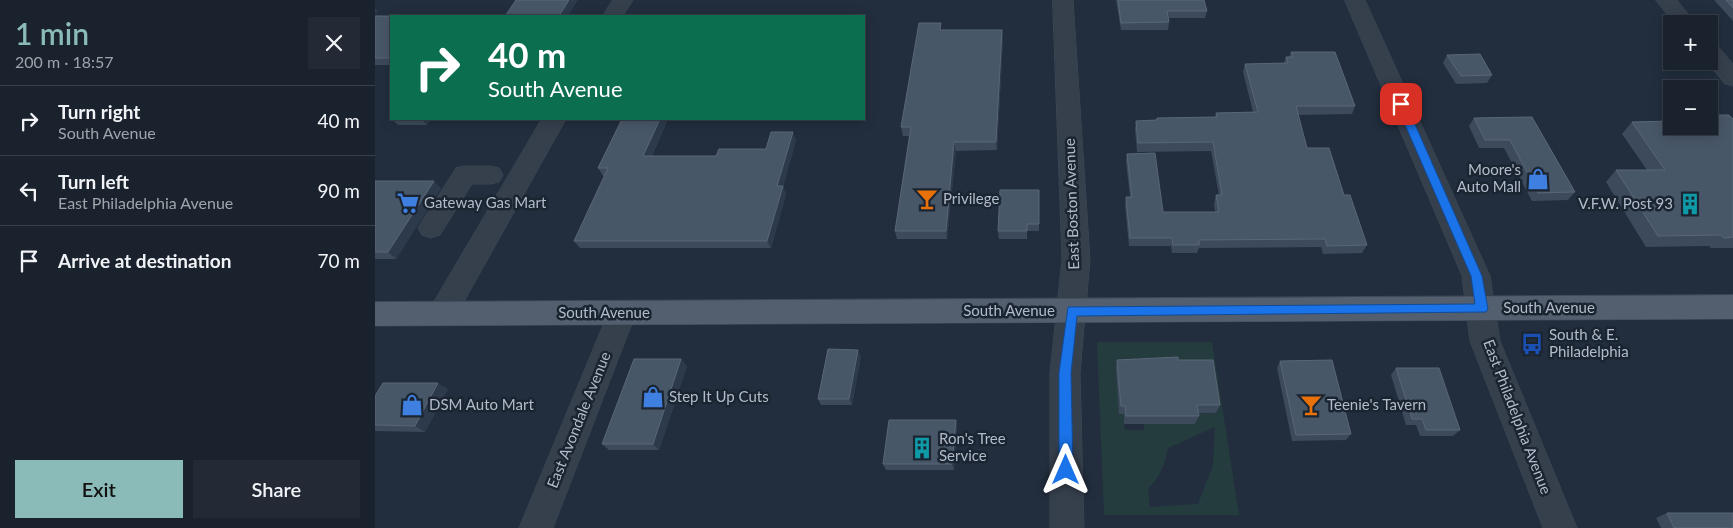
<!DOCTYPE html>
<html lang="en">
<head>
<meta charset="utf-8">
<style>
	body { margin:0; font-family:Lato,sans-serif; background:#232a36; color:#f1f3f6; height:100vh; display:flex; flex-direction:column; font-size:19px; white-space:nowrap }
	* { box-sizing:border-box; margin:0 }
	p { font-size:16px; color:#9fa4aa }
	.icon { flex:none; width:28px; height:28px; fill:none; stroke:currentColor; stroke-width:2; stroke-linecap:round; stroke-linejoin:round }
	.map { position:relative; flex:1; overflow:hidden }
	.side { display:flex; flex-direction:column; background:#1a222e; width:375px }
	.side>* { flex:none }
	.hud { position:absolute; left:15px; top:15px; width:475px; height:105px; border-radius:0px; box-shadow:0 2px 12px #0003,0 0 0 1px #383f4a; background:#0b6e4f; color:#fff; overflow:hidden }
	.fabs { position:absolute; left:1288px; top:15px; display:grid; gap:10px }
	.fabs a { display:grid; place-items:center; width:55px; height:55px; border-radius:0px; background:#1a222e; box-shadow:0 2px 12px #0003,0 0 0 1px #383f4a; font-size:25px }
	.pin { position:absolute; display:grid; place-items:center; width:42px; height:42px; color:#fff; margin:-21px; border-radius:10px; box-shadow:0 2px 8px #0006 }
	.me { position:absolute; width:55px; margin:-28px; rotate:0deg; stroke-linejoin:round; filter:drop-shadow(0 0 4px #0008) }
	.turn { display:flex; align-items:center; gap:18px; height:105px; padding:0 15px; font-size:22px }
	.turn .icon { width:65px; height:65px; stroke-width:2.5 }
	.turn b { display:block; font-size:35px; line-height:42px }
	.round { display:grid; place-items:center; flex:none; width:52px; height:52px; border-radius:0px; background:#232a36 }
	.summary { display:flex; align-items:center; justify-content:space-between; height:85px; padding:0 15px }
	h1 { font-size:30px; font-weight:600; line-height:38px; color:#8bbbb9 }
	.button { display:flex; gap:10px; margin-top:auto; padding:10px 15px }
	.button a { flex:1; height:58px; border-radius:0px; background:#8bbbb9; color:#111; font-size:20px; font-weight:600; line-height:58px; text-align:center }
	.button a+a { background:#232a36; color:#f1f3f6 }
	ul { padding:0; list-style:none }
	li { display:flex; align-items:center; gap:15px; height:70px; padding:0 15px; border-top:1px solid #383f4a }
	li div { flex:1 }
	li b { display:block; font-size:19px }
	li em { font-style:normal }
	main { display:flex; flex:1; min-height:0 }
	.map>svg:first-child { display:block }
	.green { fill:#243c3e; fill-rule:evenodd }
	.lines { fill:none; stroke-linecap:round; stroke-linejoin:round }
	.minor-casing { stroke:#3f4956; stroke-width:1 }
	.major-casing { stroke:#3f4956; stroke-width:1 }
	.minor { fill:#36404d; fill-rule:evenodd }
	.major { fill:#535f6e; fill-rule:evenodd }
	.wall { fill:#3c4a5c }
	.shaded-wall { fill:#2c3a4b }
	.building { fill:#485768; stroke:#596677 }
	.route { fill:#1a73e8; stroke:#114b97 }
	.labels { text-anchor:middle; stroke-width:5; stroke-linejoin:round; paint-order:stroke }
	.poi-label { font-size:15px; fill:#b1bbc9; stroke:#1b2532; text-anchor:start }
	.street-label { font-size:15px; fill:#b1bbc9; stroke:#1b2532 }
</style>
</head>
<body>
<main>
<section class="side">
<div class="summary"><div><h1>1 min</h1><p>200 m · 18:57</p></div><a class="round"><svg class="icon" aria-label="close" viewBox="0 0 24 24"><path d="M6 6l12 12M18 6L6 18"/></svg></a></div>
<ul>
<li><svg class="icon" aria-label="right" viewBox="0 0 24 24"><path d="M7 20v-9h11M14 6l5 5-5 5"/></svg><div><b>Turn right</b><p>South Avenue</p></div><em>40 m</em></li>
<li><svg class="icon" aria-label="left" viewBox="0 0 24 24"><path d="M17 20v-9H6M10 6l-5 5 5 5"/></svg><div><b>Turn left</b><p>East Philadelphia Avenue</p></div><em>90 m</em></li>
<li><svg class="icon" aria-label="arrive" viewBox="0 0 24 24"><path d="M6 21V4h12l-3 4 3 4H6"/></svg><div><b>Arrive at destination</b></div><em>70 m</em></li>
</ul>
<div class="button"><a>Exit</a><a>Share</a></div>
</section>
<div class="map">
<svg width="1358" height="528" viewBox="0 0 1358 528">
	<rect width="100%" height="100%" fill="#222e3e"/>
	<path class="green" d="M722,342H837L864,515H729ZM819,413L820,424H769V430H750L749,414H744L841,413ZM840,427L838,465L823,504L775,507L773,489C785,476 790,465 793,448Z"/>
	<g class="lines">
		<g class="minor-casing">
			<path id="minor" d="M238,0H258L248,16H228Z
				M678,0H698L715,260L705,373L709,528H675V373L687,260Z
				M970,0H990L1115,276L1125,341L1202,528H1168L1095,341L1087,276Z
				M1281,0H1302L1321,24H1300Z
				M1334,43L1342,45L1358,64V86L1350,84L1331,61H1334Z
				M167,119H191L77,323L67,326L57,323L53,314L57,305Z
				M90,166H115L124,168L128,175L124,182L115,184H97L65,235L56,238L47,235L43,228L47,221L81,168Z
				M247,301L257,304L261,313L178,528H144L233,313L237,304Z"/>
		</g>
		<g class="major-casing">
			<path id="major" d="M1358,295V319L0,326V302Z"/>
		</g>
		<use href="#minor" class="minor"/>
		<use href="#major" class="major"/>
	</g>
	<path class="wall" d="M741,0H829L832,11L830,18H794V22L793,30H746Z
		M1339,0H1358V21Z
		M0,16H16V65H0Z
		M567,30H627L628,39L622,150L581,151L572,239H522L520,231L534,136H528L526,127Z
		M916,52L980,106L977,114L923,115L932,148L969,195L992,245L987,253L948,254L946,247L824,248L822,253H797L796,246H754L750,205L751,197H755L751,162L752,154L788,212H840L839,204L841,195H844L836,151L762,152L760,129L761,121L781,120L782,118L840,117L841,113L878,112L868,72L870,64L909,63L911,57H914Z
		M1072,55L1117,75L1112,83L1081,84L1068,63Z
		M1157,117L1200,192L1193,200L1157,201L1129,148H1104L1094,126L1099,118Z
		M17,119H56L52,125H23Z
		M247,119H293L277,156H341L391,149L421,140L408,187L411,194L396,248H205L199,241L230,176H228L223,168Z
		M1358,119V248H1336L1334,246L1271,247L1231,182L1241,170H1272L1247,134L1257,122Z
		M0,181L66,188L21,259H0Z
		M664,190V231H652V239H624L623,231Z
		M486,356L477,405H446L443,399Z
		M306,359L312,366L284,450H234L227,444Z
		M742,360H803L845,405L841,413H823L824,416L820,424H749V414H744L741,369Z
		M905,361L976,434L971,440L917,441L902,368Z
		M1021,368L1085,430L1078,436H1045L1041,425H1031L1016,375Z
		M73,389L50,432L0,431V396Z
		M581,420L582,426L579,470H511L508,464Z
		M1292,513L1358,528H1286L1281,518Z"/>
	<path class="shaded-wall" d="M194,0H203L193,16H184Z
		M0,8L3,11L0,14Z
		M627,30L628,39L622,150L621,142Z
		M46,119H56L52,125Z
		M285,119H293L273,164L268,156Z
		M418,132L421,140L408,187L411,194L396,248L392,241L402,186Z
		M579,142L581,151L572,239L571,231Z
		M59,181L66,188L21,259L13,252Z
		M483,350L486,356L477,405L474,399Z
		M306,359L312,366L284,450L278,444Z
		M63,383L73,389L50,432L40,426Z
		M581,420L582,426L579,470L577,464Z"/>
	<path class="building" d="M141,0H194L184,16H130Z
		M743,0H829L832,11H792L794,22L746,23Z
		M1351,0H1358V8Z
		M0,16H55H16V58H0Z
		M544,23H566L565,30H627L621,142H579L571,231H520L536,127H526Z
		M916,52H960L980,106H921L932,148H954L969,195H975L992,245L952,246L950,239L824,240V245H798L797,238H755L751,197H757L752,154L780,153L788,212H844L841,195H847L838,142L763,143L761,121L782,120V118L842,117L841,113L883,112L870,64L913,63L911,57H918Z
		M1105,54L1117,75L1086,76L1072,55Z
		M1334,115H1354L1358,119V237L1349,238L1346,235L1283,236L1241,170H1290L1257,122L1296,121V126H1334Z
		M1157,117L1200,192L1163,193L1135,140H1110L1099,118Z
		M247,119H285L268,156H341L344,149H391L396,132H418L402,186H408L392,241H199L233,168H223Z
		M0,181H59L13,252H0Z
		M625,190H664V224H652V231H623Z
		M453,349L483,350L474,399H443Z
		M803,357V360H838L845,405H822L824,416H751L750,406H746L742,360Z
		M259,359H306L278,444H227Z
		M957,360L976,434L921,435L905,361Z
		M1021,368H1064L1085,430H1051L1047,419H1037Z
		M8,383H63L40,426L0,425V396Z
		M514,420H581L577,464H508Z
		M1292,513H1358V528H1299Z"/>
	<path class="route" d="M1026,100L1031,104L1107,276L1113,309L1111,312L702,316L696,373L698,470L696,475L691,477L686,475L684,470V373L693,307L1100,304L1096,276L1021,104Z"/>
	<defs>
		<g id="shop-bare" transform="scale(1.725)"><path d="M-5-2.5h2.3a2.7 3.5 0 0 1 5.4 0H5L5.5 6h-11ZM-1.5-2.5h3a1.5 2.3 0 0 0-3 0Z" fill="#3f7fe0" stroke="#1b2532" stroke-width="2.5" paint-order="stroke"/></g>
		<g id="bar-bare" transform="scale(1.725)"><path d="M-6-5H6L.8 .8V4.5H3.5V6h-7V4.5H-.8V.8Z" fill="#e8710a" stroke="#1b2532" stroke-width="2.5" paint-order="stroke"/></g>
		<g id="supermarket-bare" transform="scale(1.725)"><path d="M-6-5.5h2.5l.6 2H6L4.5 2H-2.5L-4.4-4H-6ZM-1.5 3.2a1.3 1.3 0 1 0 .1 0ZM3 3.2a1.3 1.3 0 1 0 .1 0Z" fill="#3f7fe0" stroke="#1b2532" stroke-width="2.5" paint-order="stroke"/></g>
		<g id="building-bare" transform="scale(1.725)"><path d="M-4-6H4V6H1V3H-1V6H-4ZM-2.5-4.3h1.7v1.8h-1.7ZM.8-4.3h1.7v1.8H.8ZM-2.5-1h1.7V.8h-1.7ZM.8-1h1.7V.8H.8Z" fill="#0f9aa8" stroke="#1b2532" stroke-width="2.5" paint-order="stroke"/></g>
		<g id="bus-bare" transform="scale(1.725)"><path d="M-5-6H5V4H4V6H2V4H-2V6H-4V4H-5ZM-3.5-4V0h7V-4ZM-3.5 1.2v1.5H-2V1.2ZM2 1.2v1.5H3.5V1.2Z" fill="#1a4fb4" stroke="#1b2532" stroke-width="2.5" paint-order="stroke"/></g>
	</defs>
	<g fill-rule="evenodd">
		<use href="#shop-bare" x="1163" y="179"/>
		<use href="#bar-bare" x="552" y="199"/>
		<use href="#supermarket-bare" x="33" y="203"/>
		<use href="#building-bare" x="1315" y="204"/>
		<use href="#bus-bare" x="1157" y="344"/>
		<use href="#shop-bare" x="278" y="397"/>
		<use href="#shop-bare" x="37" y="405"/>
		<use href="#bar-bare" x="936" y="405"/>
		<use href="#building-bare" x="547" y="448"/>
	</g>
	<g class="labels">
		<g class="poi-label">
			<text x="1146" y="175" text-anchor="end">Moore's<tspan x="1146" dy="17">Auto Mall</tspan></text>
			<text x="568" y="204">Privilege</text>
			<text x="49" y="208">Gateway Gas Mart</text>
			<text x="1298" y="209" text-anchor="end">V.F.W. Post 93</text>
			<text x="1174" y="340">South &amp; E.<tspan x="1174" dy="17">Philadelphia</tspan></text>
			<text x="294" y="402">Step It Up Cuts</text>
			<text x="54" y="410">DSM Auto Mart</text>
			<text x="952" y="410">Teenie's Tavern</text>
			<text x="564" y="444">Ron's Tree<tspan x="564" dy="17">Service</tspan></text>
		</g>
		<g class="street-label">
			<text transform="translate(697 204) rotate(-92)" y="5">East Boston Avenue</text>
			<text x="1174" y="313">South Avenue</text>
			<text x="634" y="316">South Avenue</text>
			<text x="229" y="318">South Avenue</text>
			<text transform="translate(1142 417) rotate(69)" y="5">East Philadelphia Avenue</text>
			<text transform="translate(204 420) rotate(-68)" y="5">East Avondale Avenue</text>
		</g>
	</g>
</svg>
<div class="fabs">
<a>+</a>
<a>−</a>
</div>
<div class="pin" style="left:1026px;top:104px;background:#d93025"><svg class="icon" aria-label="arrive" viewBox="0 0 24 24"><path d="M6 21V4h12l-3 4 3 4H6"/></svg></div>
<svg class="me" style="left:691px;top:470px" viewBox="-20 -20 40 40"><path d="M0-17L14 15 0 8-14 15z" fill="#1a73e8" stroke="#fff" stroke-width="4"/></svg>
<div class="hud">
<div class="turn"><svg class="icon" aria-label="right" viewBox="0 0 24 24"><path d="M7 20v-9h11M14 6l5 5-5 5"/></svg><div><b>40 m</b>South Avenue</div></div>
</div>
</div>
</main>
</body>
</html>
